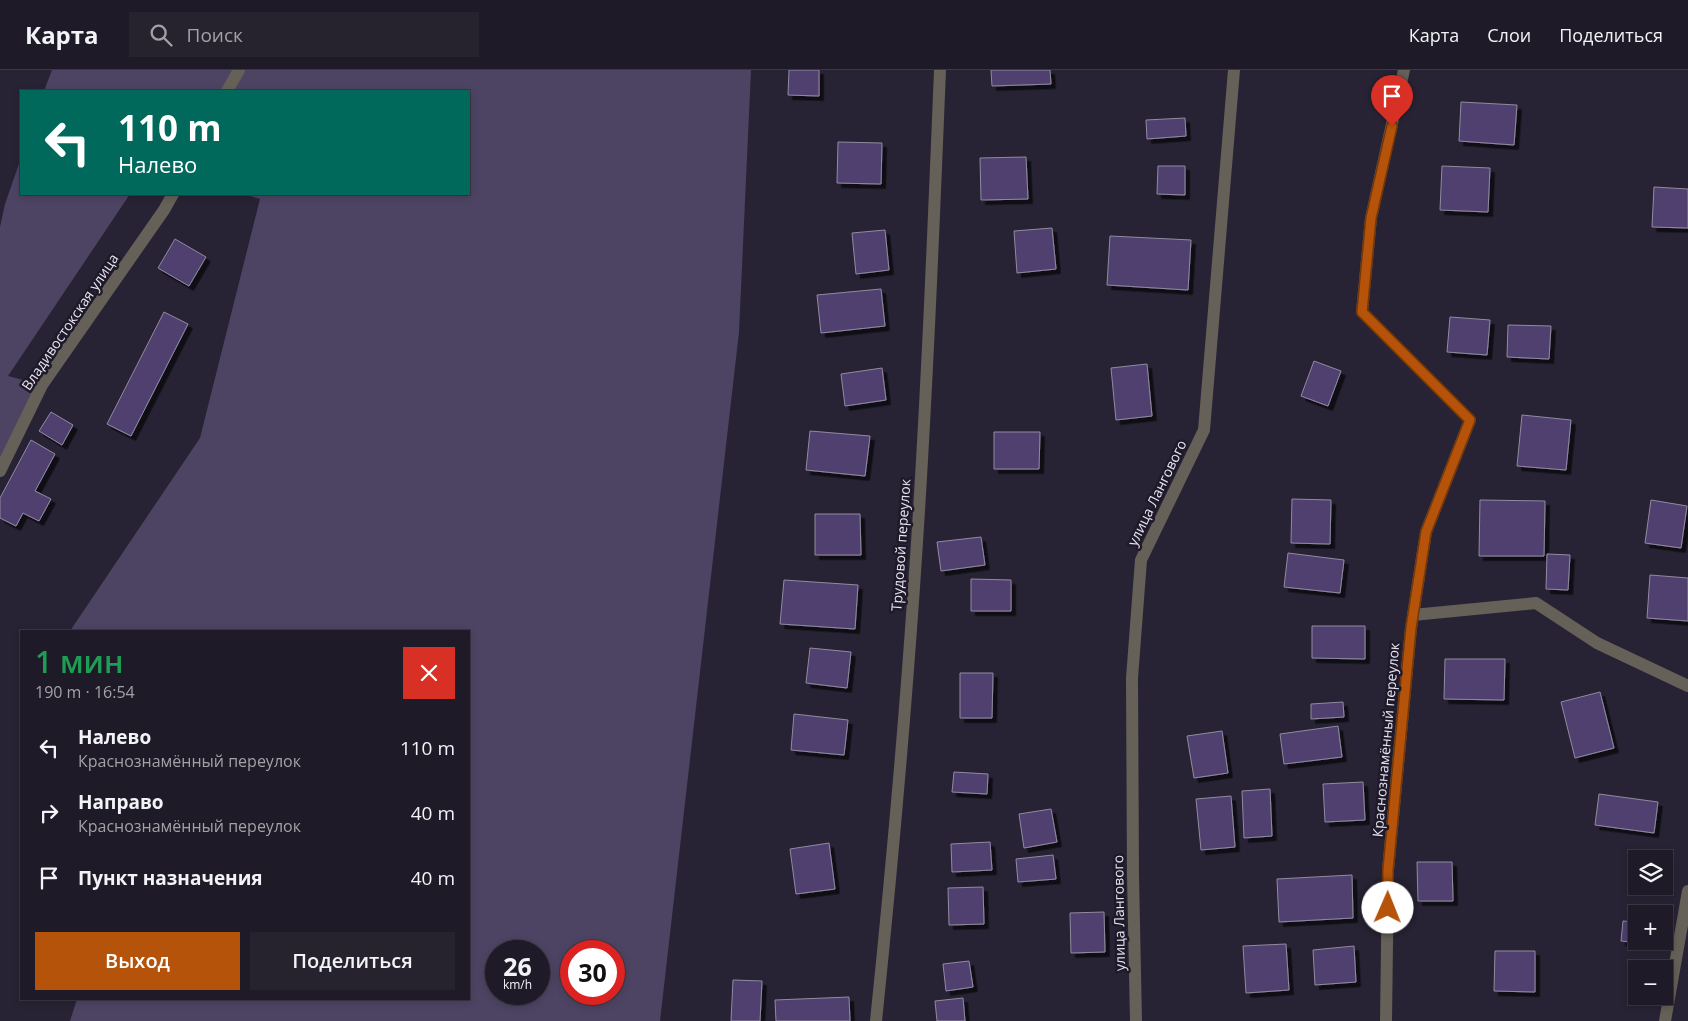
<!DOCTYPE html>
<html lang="ru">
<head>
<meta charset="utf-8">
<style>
	body { margin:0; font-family:"Open Sans",sans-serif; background:#26232f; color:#f1f3f6; height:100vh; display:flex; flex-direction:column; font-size:19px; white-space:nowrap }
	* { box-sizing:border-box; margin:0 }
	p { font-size:16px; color:#a1a1a7 }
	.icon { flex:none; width:28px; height:28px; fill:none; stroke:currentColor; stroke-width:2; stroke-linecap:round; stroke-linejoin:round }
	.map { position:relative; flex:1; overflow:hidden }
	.side { position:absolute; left:20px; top:560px; width:450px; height:370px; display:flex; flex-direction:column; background:#1e1a27; border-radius:0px; box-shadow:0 2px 8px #0003,0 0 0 1px #3c3844 }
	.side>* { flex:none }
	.top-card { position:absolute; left:20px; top:20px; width:450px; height:105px; border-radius:0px; box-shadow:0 2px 8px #0003,0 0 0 1px #3c3844; background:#00695c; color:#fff; overflow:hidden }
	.tools { position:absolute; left:1628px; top:780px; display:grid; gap:10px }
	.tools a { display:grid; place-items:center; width:45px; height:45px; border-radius:0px; background:#1e1a27; box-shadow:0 2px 8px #0003,0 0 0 1px #3c3844; font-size:25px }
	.speed { position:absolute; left:485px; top:870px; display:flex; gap:10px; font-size:25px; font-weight:700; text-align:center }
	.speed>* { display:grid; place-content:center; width:65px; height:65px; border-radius:50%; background:#1e1a27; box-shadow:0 2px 8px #0003,0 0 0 1px #3c3844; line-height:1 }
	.speed small { font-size:12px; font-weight:400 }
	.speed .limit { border:8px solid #d22; background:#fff; color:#111 }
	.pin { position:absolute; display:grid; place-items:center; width:42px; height:42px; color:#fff; margin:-51px -21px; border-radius:50% 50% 50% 0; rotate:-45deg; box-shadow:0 0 5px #0007 }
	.pin .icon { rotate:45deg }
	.me { position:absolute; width:55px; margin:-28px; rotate:1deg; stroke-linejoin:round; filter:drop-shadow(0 0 4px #0008) }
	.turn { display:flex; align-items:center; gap:18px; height:105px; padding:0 15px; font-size:22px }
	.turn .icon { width:65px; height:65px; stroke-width:2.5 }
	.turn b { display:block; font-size:35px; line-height:42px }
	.round { display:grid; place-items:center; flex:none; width:52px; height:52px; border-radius:0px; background:#26232f }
	.overview { display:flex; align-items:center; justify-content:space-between; height:85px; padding:0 15px }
	h1 { font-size:30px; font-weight:600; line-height:38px; color:#1e9e55 }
	.action { display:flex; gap:10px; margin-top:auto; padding:10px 15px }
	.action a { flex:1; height:58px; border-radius:0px; background:#b45309; color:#fff; font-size:20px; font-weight:600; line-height:58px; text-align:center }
	.action a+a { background:#26232f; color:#f1f3f6 }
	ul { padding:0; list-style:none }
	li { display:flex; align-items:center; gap:15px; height:65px; padding:0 15px }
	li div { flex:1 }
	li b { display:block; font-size:19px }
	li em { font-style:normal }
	header { display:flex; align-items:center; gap:30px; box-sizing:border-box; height:70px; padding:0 25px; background:#1e1a27; border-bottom:1px solid #3c3844 }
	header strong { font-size:24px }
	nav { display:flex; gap:28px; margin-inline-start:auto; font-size:18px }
	.search { width:350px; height:45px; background:#26232f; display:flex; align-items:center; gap:12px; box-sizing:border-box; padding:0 18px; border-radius:0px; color:#a1a1a7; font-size:19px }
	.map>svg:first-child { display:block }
	.green { fill:#4d4463; fill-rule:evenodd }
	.building { fill:#4f3f6f; stroke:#918ba1; filter:url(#shadow) }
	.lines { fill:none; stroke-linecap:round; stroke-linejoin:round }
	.street { stroke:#656058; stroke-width:12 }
	.route-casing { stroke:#753606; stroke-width:12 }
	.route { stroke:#b45309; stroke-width:9 }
	.labels { text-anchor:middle; stroke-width:5; stroke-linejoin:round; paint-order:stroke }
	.street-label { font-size:14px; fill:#e8e5f1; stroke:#1f1a2a }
</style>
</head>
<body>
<header>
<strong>Карта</strong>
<div class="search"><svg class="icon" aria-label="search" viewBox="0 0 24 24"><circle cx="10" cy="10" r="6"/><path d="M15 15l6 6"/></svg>Поиск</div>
<nav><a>Карта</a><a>Слои</a><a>Поделиться</a></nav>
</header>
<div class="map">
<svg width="1688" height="951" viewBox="0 0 1688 951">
	<defs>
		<filter id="shadow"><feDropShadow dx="4.5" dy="4.5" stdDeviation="0" flood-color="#0009"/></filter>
	</defs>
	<rect width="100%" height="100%" fill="#282334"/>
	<path class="green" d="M52,0H751L739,262L660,951H70L77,929H469V561H70L200,368L260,129L243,124H469V21H44ZM496,881H539V924H496ZM571,881H614V924H571Z
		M21,88V124H130L8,306L42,315L0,401V157L5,134Z"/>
	<path class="building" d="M789,0H819V26L788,25Z
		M991,0H1050L1051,14L992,16Z
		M1461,32L1517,35L1514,75L1459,71Z
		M1185,48L1186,66L1147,69L1146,50Z
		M838,72L882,73L881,114L837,113Z
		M1026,87L1028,129L981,130L980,88Z
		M1158,96H1185V125L1157,124Z
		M1442,96L1490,98L1488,142L1440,140Z
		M1654,117L1688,119V158L1652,157Z
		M1052,158L1056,199L1017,203L1014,161Z
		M885,160L889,200L856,204L852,163Z
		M1110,166L1191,170L1188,220L1107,215Z
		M175,169L206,187L189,216L158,198Z
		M881,219L885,256L821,263L817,225Z
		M164,242L188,254L131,366L107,354Z
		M1450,247L1490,250L1487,285L1447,282Z
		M1508,255L1551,256L1549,289L1507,287Z
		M1314,291L1341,301L1328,336L1301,326Z
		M1147,294L1152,346L1116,350L1111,298Z
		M882,298L886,330L845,336L841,304Z
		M51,342L73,355L62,375L39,361Z
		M1522,345L1571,350L1566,400L1517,396Z
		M810,361L870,366L865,406L806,400Z
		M994,362H1040L1039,399H994Z
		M31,370L55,384L35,421L51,429L39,451L23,443L16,456L0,448V428Z
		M1292,429L1331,430L1330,474L1291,473Z
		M1480,430L1545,431L1544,486H1479Z
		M1651,430L1687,436L1681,478L1645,473Z
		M815,444H860L861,485H815Z
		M981,467L985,495L941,501L937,472Z
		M1288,483L1344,490L1340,523L1284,517Z
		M1547,484L1570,485L1568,520L1546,519Z
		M1650,505L1688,508V551L1647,548Z
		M971,509L1011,510V541H971Z
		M784,510L858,515L855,559L780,554Z
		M1312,556H1365V589L1312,588Z
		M810,578L851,582L847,618L806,613Z
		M1445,589H1505L1504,630L1444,629Z
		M960,603H993L992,648H960Z
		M1600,622L1614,678L1575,688L1561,632Z
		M1343,632L1344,647L1311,649V634Z
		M794,644L848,650L844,685L791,680Z
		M1338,656L1342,687L1284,694L1280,664Z
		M1222,661L1228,703L1194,708L1187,666Z
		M954,702L988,704L987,724L952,722Z
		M1363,712L1365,750L1325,752L1323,714Z
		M1270,719L1272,766L1244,768L1242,721Z
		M1599,724L1658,732L1654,763L1595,755Z
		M1231,726L1235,777L1201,780L1196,729Z
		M1051,739L1057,772L1024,778L1019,744Z
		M990,772L992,800L952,802L951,774Z
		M829,773L835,819L796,824L790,779Z
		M1053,785L1056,809L1018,812L1016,789Z
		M1417,792H1452L1453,831H1418Z
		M1352,805L1353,848L1279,852L1277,809Z
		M983,817L984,854L949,855L948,818Z
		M1104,842L1105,882L1071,883L1070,843Z
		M1623,851L1636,852V871H1640L1639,873L1621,871Z
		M1286,874L1289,920L1246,923L1243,876Z
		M1354,876L1356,912L1315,915L1313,880Z
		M1495,881H1535V922L1494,921Z
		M969,891L973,917L946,921L943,894Z
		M733,910L762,911L760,951H731Z
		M849,927L850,951H776L775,930Z
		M963,928L965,951H937L935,931Z"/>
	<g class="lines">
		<path class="street" d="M227,21L239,0
			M0,401L42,315L164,140L173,124
			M1413,545L1536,533L1597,573L1688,616
			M876,951C891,806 904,662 914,517C926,345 933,172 940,0
			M1136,951L1133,805L1132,608L1141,490L1204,360L1234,0
			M1386,951L1388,800L1411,558L1426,462L1470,350L1362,242L1371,148L1404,0
			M1665,951L1688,821"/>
	</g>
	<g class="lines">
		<g class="route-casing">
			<path id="route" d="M1388,838V800L1411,558L1426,462L1470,350L1362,242L1371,148L1392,56"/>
		</g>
		<use href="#route" class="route"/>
	</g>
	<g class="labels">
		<g class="street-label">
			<text transform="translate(70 252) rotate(-56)" y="5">Владивостокская улица</text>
			<text transform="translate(1157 423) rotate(-64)" y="5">улица Лангового</text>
			<text transform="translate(901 475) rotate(-86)" y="5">Трудовой переулок</text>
			<text transform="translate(1386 670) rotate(-85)" y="5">Краснознамённый переулок</text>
			<text transform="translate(1119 843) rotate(-91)" y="5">улица Лангового</text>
		</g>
	</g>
</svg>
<div class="tools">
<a><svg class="icon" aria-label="layers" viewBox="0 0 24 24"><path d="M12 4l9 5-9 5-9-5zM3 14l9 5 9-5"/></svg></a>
<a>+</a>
<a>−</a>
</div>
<div class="speed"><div>26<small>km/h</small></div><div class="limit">30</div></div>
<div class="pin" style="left:1392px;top:56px;background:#d93025"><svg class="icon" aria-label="arrive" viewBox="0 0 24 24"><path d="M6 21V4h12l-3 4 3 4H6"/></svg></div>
<svg class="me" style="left:1388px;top:838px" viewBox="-20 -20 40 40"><circle r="19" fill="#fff"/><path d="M0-13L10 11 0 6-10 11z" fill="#b45309"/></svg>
<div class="top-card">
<div class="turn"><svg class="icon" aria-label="left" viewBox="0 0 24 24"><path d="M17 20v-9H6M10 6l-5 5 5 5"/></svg><div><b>110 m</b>Налево</div></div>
</div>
<section class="side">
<div class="overview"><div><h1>1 мин</h1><p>190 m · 16:54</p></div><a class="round" style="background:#d93025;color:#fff"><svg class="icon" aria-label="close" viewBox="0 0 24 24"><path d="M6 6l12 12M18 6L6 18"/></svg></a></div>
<ul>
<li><svg class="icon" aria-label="left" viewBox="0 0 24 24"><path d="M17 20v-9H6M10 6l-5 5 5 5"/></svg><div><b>Налево</b><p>Краснознамённый переулок</p></div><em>110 m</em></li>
<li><svg class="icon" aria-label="right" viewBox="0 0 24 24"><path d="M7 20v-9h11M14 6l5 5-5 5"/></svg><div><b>Направо</b><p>Краснознамённый переулок</p></div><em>40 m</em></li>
<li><svg class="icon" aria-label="arrive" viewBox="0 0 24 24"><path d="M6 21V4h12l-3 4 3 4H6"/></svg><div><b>Пункт назначения</b></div><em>40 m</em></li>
</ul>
<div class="action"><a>Выход</a><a>Поделиться</a></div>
</section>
</div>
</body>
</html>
